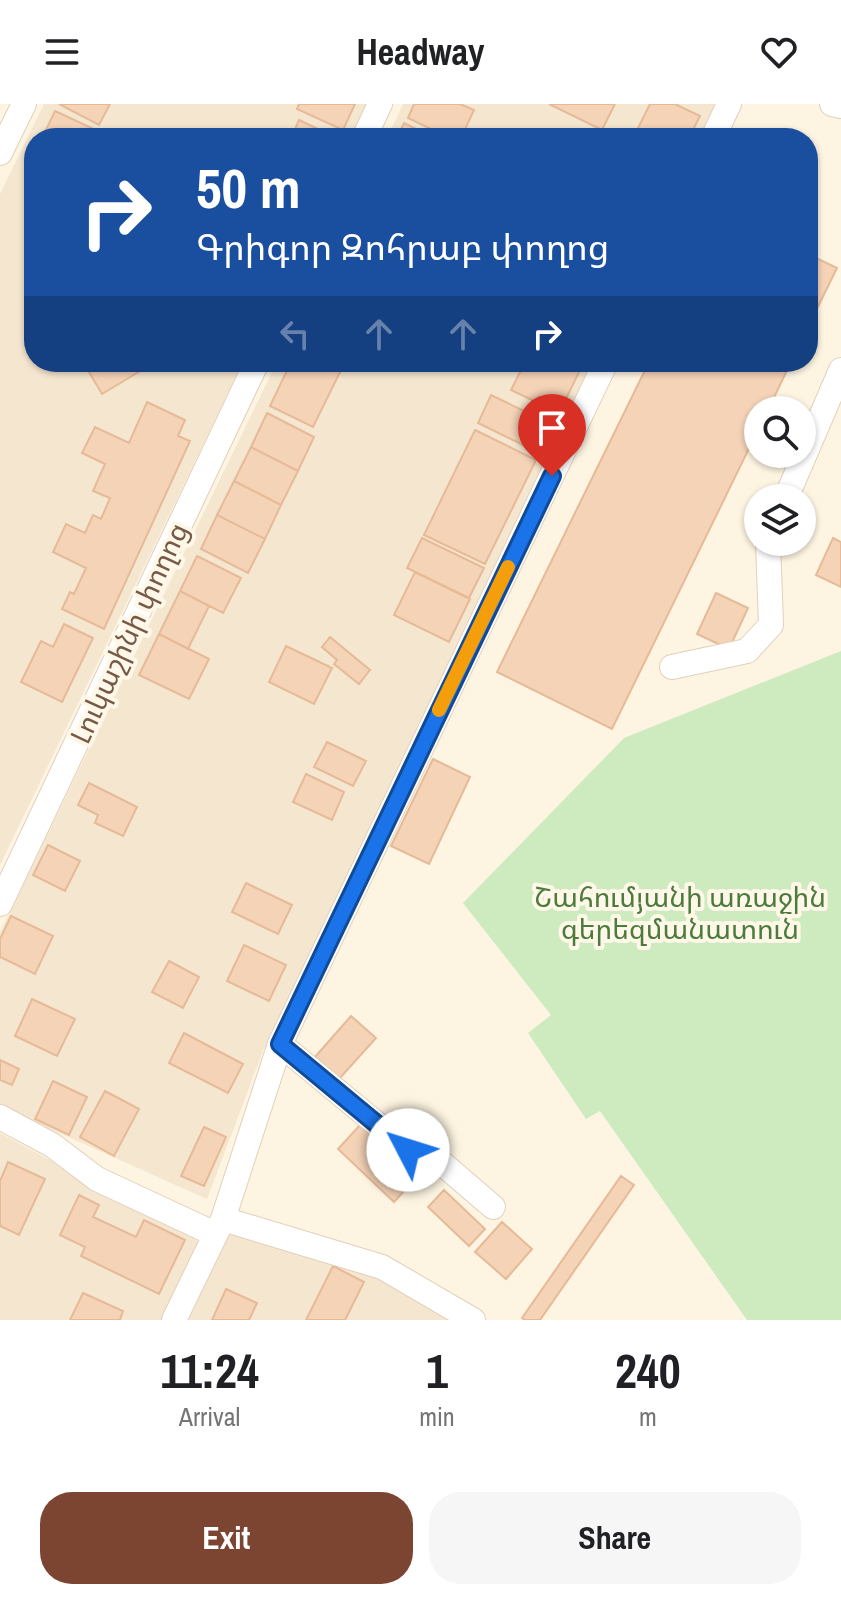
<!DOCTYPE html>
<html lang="en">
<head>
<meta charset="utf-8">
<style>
	body { margin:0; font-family:"Archivo Narrow","Noto Sans Armenian",sans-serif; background:#f6f6f6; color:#202124; height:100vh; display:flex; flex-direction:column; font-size:30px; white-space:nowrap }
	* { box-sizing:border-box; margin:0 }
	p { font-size:26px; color:#757577 }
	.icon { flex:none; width:44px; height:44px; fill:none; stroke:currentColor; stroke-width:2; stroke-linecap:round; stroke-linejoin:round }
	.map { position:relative; height:1216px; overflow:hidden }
	.panel { display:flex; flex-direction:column; background:#fff; flex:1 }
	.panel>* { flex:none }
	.top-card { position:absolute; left:24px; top:24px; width:794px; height:244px; border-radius:32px; box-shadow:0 2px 6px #0004; background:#1a4fa0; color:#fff; overflow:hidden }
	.tools { position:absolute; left:744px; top:292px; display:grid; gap:16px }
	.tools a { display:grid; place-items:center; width:72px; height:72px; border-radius:50%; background:#fff; box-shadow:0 2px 6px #0004; font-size:40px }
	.pin { position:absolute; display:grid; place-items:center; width:68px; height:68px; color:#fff; margin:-82px -34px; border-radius:50% 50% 50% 0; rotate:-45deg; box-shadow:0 0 8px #0007 }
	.pin .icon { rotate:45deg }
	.me { position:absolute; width:88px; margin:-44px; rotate:310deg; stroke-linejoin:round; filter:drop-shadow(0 0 6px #0008) }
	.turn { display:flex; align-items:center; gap:28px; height:168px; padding:0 40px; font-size:36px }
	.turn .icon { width:104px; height:104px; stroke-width:2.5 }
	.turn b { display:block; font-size:56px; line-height:68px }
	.lanes { display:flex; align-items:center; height:76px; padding:0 40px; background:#0003; justify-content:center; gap:40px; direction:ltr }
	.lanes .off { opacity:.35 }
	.eta { display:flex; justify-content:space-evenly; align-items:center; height:136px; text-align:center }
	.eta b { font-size:48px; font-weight:700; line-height:56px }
	.action { display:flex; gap:16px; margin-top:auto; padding:16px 40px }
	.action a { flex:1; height:92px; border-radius:32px; background:#7c4531; color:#fff; font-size:32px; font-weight:700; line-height:92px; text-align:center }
	.action a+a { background:#f6f6f6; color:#202124 }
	header { display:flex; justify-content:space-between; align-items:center; height:104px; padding:0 40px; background:#fff; font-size:36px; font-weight:700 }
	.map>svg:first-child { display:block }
	.residential { fill:#f5e6cf }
	.green { fill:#ceebbf }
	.building { fill:#f4d3b7; stroke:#e7ba97; stroke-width:2 }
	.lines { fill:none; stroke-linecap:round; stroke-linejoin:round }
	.minor-casing { stroke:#e1d0bc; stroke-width:26 }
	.minor { stroke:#fff; stroke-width:24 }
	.route-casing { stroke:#114b97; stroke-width:20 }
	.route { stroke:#1a73e8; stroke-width:14 }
	.slow { stroke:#f59e0b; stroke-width:14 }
	.labels { text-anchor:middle; stroke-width:8; stroke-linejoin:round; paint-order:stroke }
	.street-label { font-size:28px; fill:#755a47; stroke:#fff7e8 }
	.park-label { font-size:28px; fill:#4c7b3e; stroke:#fff7e8 }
</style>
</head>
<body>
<header><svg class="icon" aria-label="menu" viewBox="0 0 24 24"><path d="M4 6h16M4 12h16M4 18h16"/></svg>Headway<svg class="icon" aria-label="heart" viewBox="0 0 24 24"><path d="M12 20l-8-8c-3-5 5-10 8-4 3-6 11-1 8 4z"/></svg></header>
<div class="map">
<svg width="841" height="1216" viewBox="0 0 841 1216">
	<rect width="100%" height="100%" fill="#fdf4e1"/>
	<path class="residential" d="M44,0H367L350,34H34V258H243L0,761V90Z
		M403,0H724L707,34H387Z
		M277,258H598L263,947L207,1095L26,1014L0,999V828Z
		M0,1029L200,1138L162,1216H0Z
		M233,1124L383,1172L454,1216H188Z"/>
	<path class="green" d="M841,547V1216H747L600,1007L586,1015L528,929L551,911L463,799L624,634Z"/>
	<path class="building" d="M59,0H110L99,21Z
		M299,0H355L343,26L297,5Z
		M414,0H460L474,6L461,34H450L408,14Z
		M549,0H615L602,26Z
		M650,0H675L700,12L689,34H633Z
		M55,7L96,26L92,34H42Z
		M299,16L337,34H291Z
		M404,19L434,34H397Z
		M808,150L837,164L808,223Z
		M83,258H137L142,266L102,290Z
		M291,258H345L313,323L270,302Z
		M525,258H584L559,309L511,286Z
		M649,258H791L768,306H758V326L612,625L497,568Z
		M491,291L557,323L544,351L478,319Z
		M147,298L185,316L178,332L190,337L104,525L62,505L70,488L74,490L86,464L53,448L66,420L85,429L93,411L101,415L110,394L93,387L105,360L82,349L95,323L129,339Z
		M267,309L314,333L298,367L251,343Z
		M475,326L536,356L485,460L424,431Z
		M251,343L298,367L281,401L234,377Z
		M234,377L281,401L265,435L217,411Z
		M217,411L265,435L248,469L201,445Z
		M422,434L484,464L469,494L407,464Z
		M833,434L841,438V483L816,471Z
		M197,452L241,474L223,509L180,487Z
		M415,468L470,495L449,538L394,511Z
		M180,487L209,502L188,545L159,530Z
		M716,489L748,504L729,545L697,530Z
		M64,520L93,534L62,598L21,578L41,537L53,543Z
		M159,530L209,555L189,595L139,571Z
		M330,533L370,566L359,580L334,560L337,556L322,543Z
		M286,542L332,564L314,600L269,578Z
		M327,638L366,657L353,682L314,663Z
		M433,655L470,673L429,760L391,742Z
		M306,670L344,688L332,716L293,698Z
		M89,679L137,703L123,732L95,719L98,711L78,701Z
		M48,741L80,757L65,787L33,771Z
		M246,779L292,801L278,830L232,808Z
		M11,812L53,832L35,870L0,853V835Z
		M244,841L286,861L269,897L227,877Z
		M169,857L199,873L183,904L152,888Z
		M32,895L75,915L57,952L15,932Z
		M351,912L376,934L339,975L315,953Z
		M184,929L243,960L228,989L169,959Z
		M0,956L19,965L12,981L0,976Z
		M53,977L87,993L69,1031L35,1015Z
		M105,987L139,1005L114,1052L80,1033Z
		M362,1019L418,1072L394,1098L338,1045Z
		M204,1023L226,1033L204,1082L181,1072Z
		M8,1058L45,1075L19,1131L0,1122V1077Z
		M621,1072L634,1081L540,1216H525L522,1214Z
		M444,1086L485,1125L469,1142L428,1103Z
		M79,1091L99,1101L93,1113L136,1133L144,1116L185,1136L159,1190L81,1152L85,1143L60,1131Z
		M502,1118L532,1145L506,1175L475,1148Z
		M333,1162L364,1178L345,1216H306Z
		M226,1185L257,1199L249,1216H212Z
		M83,1189L123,1207L120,1216H70Z"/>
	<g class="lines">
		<g class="minor-casing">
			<path id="minor" d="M832,0L841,2
				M364,34L380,0
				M713,34L729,0
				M0,49L24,0
				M786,394L841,266
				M672,563L747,547L771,521L768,438
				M0,800L257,258
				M280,940L429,1063L437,1055L493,1103
				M0,1013L52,1041L97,1075L215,1130
				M223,1115L382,1163L473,1216
				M174,1216L223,1115L280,940L606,258"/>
		</g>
		<use href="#minor" class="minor"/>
	</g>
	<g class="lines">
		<g class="route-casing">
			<path id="route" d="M408,1046L280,940L552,372"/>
		</g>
		<use href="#route" class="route"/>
		<path class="slow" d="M439,606L508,463"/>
	</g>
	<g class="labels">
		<g class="street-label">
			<text transform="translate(129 529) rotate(-65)" y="10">Լուկաշինի փողոց</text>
		</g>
		<g class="park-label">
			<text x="680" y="803">Շահումյանի առաջին<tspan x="680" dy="32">գերեզմանատուն</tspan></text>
		</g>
	</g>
</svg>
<div class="tools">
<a><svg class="icon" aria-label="search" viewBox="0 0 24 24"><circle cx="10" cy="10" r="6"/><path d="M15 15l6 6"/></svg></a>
<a><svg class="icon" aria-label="layers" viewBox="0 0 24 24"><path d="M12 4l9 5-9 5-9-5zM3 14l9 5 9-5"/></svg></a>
</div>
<div class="pin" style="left:552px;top:372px;background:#d93025"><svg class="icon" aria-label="arrive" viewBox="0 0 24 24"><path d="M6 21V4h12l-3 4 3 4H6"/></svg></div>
<svg class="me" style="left:408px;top:1046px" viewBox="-20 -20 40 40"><circle r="19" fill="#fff"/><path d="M0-13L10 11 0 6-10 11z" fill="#1a73e8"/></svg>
<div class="top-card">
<div class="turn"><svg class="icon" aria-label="right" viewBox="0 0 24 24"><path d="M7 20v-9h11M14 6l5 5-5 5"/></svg><div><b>50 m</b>Գրիգոր Զոհրաբ փողոց</div></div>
<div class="lanes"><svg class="icon off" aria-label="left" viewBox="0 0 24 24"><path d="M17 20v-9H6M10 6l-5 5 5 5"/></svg><svg class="icon off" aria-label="ahead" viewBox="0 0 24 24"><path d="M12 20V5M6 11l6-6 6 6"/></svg><svg class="icon off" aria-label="ahead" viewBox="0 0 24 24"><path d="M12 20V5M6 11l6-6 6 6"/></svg><svg class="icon" aria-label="right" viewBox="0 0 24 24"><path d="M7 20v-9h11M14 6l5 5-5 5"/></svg></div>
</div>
</div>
<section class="panel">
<div class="eta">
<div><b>11:24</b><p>Arrival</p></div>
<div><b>1</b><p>min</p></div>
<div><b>240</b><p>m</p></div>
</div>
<div class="action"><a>Exit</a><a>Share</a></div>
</section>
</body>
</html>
